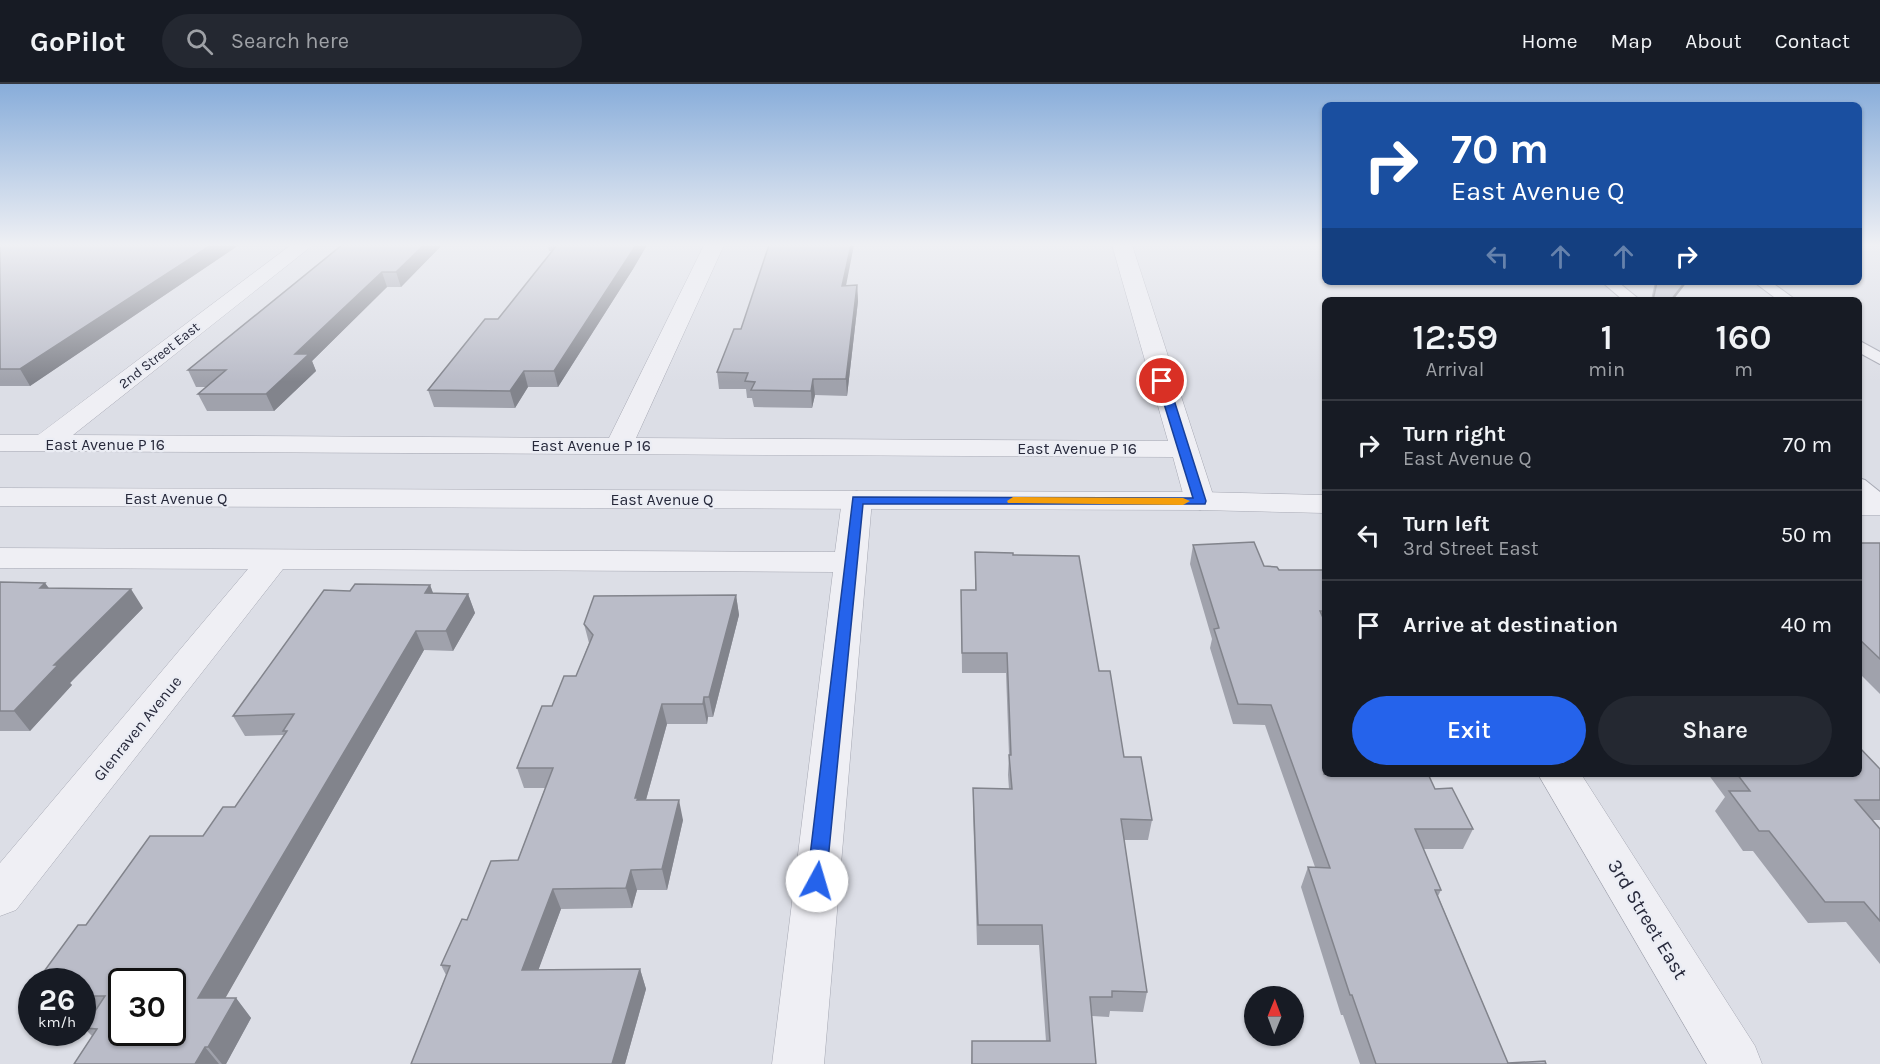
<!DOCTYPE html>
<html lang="en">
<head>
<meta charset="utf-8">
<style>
	body { margin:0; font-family:Karla,sans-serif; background:#242831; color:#f1f3f6; height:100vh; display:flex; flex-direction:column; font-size:22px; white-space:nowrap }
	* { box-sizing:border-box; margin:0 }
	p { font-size:20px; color:#9ea1a6 }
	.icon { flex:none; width:33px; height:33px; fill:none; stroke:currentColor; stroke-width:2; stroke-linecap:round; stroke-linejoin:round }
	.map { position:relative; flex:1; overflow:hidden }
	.panel { position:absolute; left:1322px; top:213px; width:540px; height:480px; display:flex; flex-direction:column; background:#171b24; border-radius:9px; box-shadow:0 2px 4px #0004 }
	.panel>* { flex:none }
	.guide { position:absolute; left:1322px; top:18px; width:540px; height:183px; border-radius:9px; box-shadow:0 2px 4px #0004; background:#1a4fa0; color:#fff; overflow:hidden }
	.needle { width:39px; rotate:1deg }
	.buttons { position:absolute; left:1244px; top:902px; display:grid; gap:12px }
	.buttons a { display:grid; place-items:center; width:60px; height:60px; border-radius:50%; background:#171b24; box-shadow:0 2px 4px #0004; font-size:30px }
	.speed { position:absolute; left:18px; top:884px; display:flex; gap:12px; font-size:30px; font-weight:700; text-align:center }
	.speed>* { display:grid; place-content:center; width:78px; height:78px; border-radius:50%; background:#171b24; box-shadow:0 2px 4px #0004; line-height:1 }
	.speed small { font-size:15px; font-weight:400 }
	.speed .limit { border:3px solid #111; border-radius:9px; background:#fff; color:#111 }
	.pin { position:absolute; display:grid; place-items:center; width:51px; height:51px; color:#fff; margin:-26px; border:3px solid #fff; border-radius:50%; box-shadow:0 2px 6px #0007 }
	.me { position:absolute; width:66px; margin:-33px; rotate:6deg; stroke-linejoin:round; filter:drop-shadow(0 0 4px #0008) }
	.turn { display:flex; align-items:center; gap:21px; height:126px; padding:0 30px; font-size:27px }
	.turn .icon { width:78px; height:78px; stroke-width:2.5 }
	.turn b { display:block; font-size:42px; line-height:51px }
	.lanes { display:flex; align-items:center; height:57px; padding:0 30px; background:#0003; justify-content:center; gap:30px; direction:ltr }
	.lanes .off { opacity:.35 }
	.eta { display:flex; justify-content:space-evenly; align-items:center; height:102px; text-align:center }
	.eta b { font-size:36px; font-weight:600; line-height:42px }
	.primary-button { display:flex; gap:12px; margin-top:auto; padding:12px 30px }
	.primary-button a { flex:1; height:69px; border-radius:36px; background:#2563eb; color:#fff; font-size:24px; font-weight:600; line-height:69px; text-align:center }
	.primary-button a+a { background:#242831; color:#f1f3f6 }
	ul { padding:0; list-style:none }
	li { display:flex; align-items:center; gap:18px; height:90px; padding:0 30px; border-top:2px solid #363941 }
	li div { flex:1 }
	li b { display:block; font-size:22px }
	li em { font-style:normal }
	header { display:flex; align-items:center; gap:36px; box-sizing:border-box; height:84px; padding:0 30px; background:#171b24; border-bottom:2px solid #363941 }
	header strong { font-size:28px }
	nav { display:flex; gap:33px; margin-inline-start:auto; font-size:21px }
	.search { width:420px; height:54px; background:#242831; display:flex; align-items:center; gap:15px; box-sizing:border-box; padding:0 21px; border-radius:33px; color:#9ea1a6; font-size:22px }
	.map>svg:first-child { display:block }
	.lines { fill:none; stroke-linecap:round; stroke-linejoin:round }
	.service-casing { stroke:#a6a8b3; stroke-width:2 }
	.minor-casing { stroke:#a6a8b3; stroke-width:1 }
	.tertiary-casing { stroke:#a6a8b3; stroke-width:1 }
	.service { fill:#efeff4; fill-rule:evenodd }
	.minor { fill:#efeff4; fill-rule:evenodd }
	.tertiary { fill:#efeff4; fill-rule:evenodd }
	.wall { fill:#a0a2ac }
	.shaded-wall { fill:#82848c }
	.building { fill:#babcc8; stroke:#82848c; stroke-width:1.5; fill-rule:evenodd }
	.route { fill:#2563eb; stroke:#184099; stroke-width:1.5 }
	.slow { fill:#f59e0b }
	.labels { text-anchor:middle; stroke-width:4.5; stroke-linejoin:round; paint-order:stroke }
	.far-street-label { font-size:14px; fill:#27293b; stroke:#ebedf4 }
	.street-label { font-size:16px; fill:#27293b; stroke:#ebedf4 }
	.near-street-label { font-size:20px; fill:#27293b; stroke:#ebedf4 }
</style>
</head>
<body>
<header>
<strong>GoPilot</strong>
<div class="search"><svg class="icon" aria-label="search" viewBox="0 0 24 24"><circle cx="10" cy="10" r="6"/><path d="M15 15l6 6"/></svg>Search here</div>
<nav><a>Home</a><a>Map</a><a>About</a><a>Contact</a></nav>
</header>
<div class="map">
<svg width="1880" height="980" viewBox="0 0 1880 980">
	<rect width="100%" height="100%" fill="#dcdee6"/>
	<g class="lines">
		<g class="service-casing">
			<path id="service" d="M1602,198H1618L1640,216H1623Z
				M1754,198H1771L1796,216H1778Z
				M1858,256L1880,268V280L1858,268Z
				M1858,394L1865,396L1880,408V424L1873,422L1858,411Z"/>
		</g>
		<g class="minor-casing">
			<path id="minor" d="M291,161H313L73,351L609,354L704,161H724L636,354L1168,357L1112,161H1132L1215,417L1211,423L1200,426L1189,423L1185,417L1173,373L0,367V351H38Z
				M857,407L868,410L872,416L824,980H772L833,488L283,485L16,826L0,832V779L248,485L0,484V464L835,468L842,416L846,410Z
				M1538,690H1581L1755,962L1762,980H1707Z"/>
		</g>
		<g class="tertiary-casing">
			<path id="tertiary" d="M0,404L1200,408L1324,411V429L1200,426L0,422Z
				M1858,413H1880V431H1858Z"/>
		</g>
		<use href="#service" class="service"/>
		<use href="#minor" class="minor"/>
		<use href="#tertiary" class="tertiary"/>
	</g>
	<path class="wall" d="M0,161H239L30,302H0Z
		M342,161H442L401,203H387L312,277L316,287L274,327H207L198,310L207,303H196L188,286Z
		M548,161H647L633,185L558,303H528L515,324L434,323L428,306L498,235L552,167H549Z
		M1655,198H1687L1673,216H1651Z
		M857,201L858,217L847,312L815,311L812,324L754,323L752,314H747L746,305H719L717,288L741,245L846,202Z
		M1858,459H1880V610L1858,588Z
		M1193,461L1279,486H1324V690L1435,705L1473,745L1463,765H1423L1441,806L1438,812L1508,979L1546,980H1360L1343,931H1341L1301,803L1308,783H1315L1265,641L1233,640L1210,564L1212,555L1190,480Z
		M975,468L1013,471L1099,587L1124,673L1152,736L1148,756H1124L1147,908L1143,928L1110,927L1109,933L1092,932L1096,980H971L972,957H1046L1039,861H977L973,725V704L1009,705L1008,691L1009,671L1006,589H962L961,506H975Z
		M0,498L45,499L49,504L143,524L70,599L72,601L30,647H0Z
		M430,501L433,509L468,510L475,529L453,567L424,566L225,914H236L251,934L226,980H74L92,952L84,944L92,932L82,931V897L86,841L203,752L235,723L284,651L245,652L233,632Z
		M736,511L739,531L713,633H708L707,640H667L646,716L683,736L667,806H637L632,824L561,825L538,886L640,885L646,905L625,980H411L446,891L441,881L467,836L518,776L545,704H524L517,684L576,592L589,559L584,540Z
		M1880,685V736H1872L1880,745V880L1846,838L1808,839L1753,767H1743L1715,727L1725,713L1708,690H1858Z"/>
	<path class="shaded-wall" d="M211,161H239L30,302L20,285Z
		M424,161H442L401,203L396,188Z
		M636,161H647L633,185L558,303L554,287Z
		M851,161H854L843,217L842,202Z
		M382,188L387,203L312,277L316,287L274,327L266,310L295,270Z
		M1685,198H1687L1673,216H1671Z
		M857,201L858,217L847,312L846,295Z
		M524,287L528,303L515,324L510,307Z
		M813,295L815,311L812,324L811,307Z
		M45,499L58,518L40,504Z
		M430,501L437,520L425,509Z
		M131,505L143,524L70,599L72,601L30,647L14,627L54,581Z
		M468,510L475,529L453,567L446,547Z
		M736,511L739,531L713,633L709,613Z
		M416,547L424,566L214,934L198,914Z
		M704,613L708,633L707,640L703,620Z
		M662,620L667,640L642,730L635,714Z
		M679,716L683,736L667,806L662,785Z
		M631,786L637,806L632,824L626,804Z
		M553,805L561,825L531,906L522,886Z
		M640,885L646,905L625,980H612Z
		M236,914L251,934L226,980H222L208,963Z
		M205,963L219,980H195Z"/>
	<path class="building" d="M0,161H211L20,285H0Z
		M342,161H424L396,188H382L295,270H309L266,310H198L226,286H188Z
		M557,161H636L554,287H524L510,307L428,306L485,235H498Z
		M769,161H851L842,202L857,201L846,295H813L811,307L751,306L755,298L745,297L748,289L717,288L734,245H741Z
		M1657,198H1685L1671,216H1653Z
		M1713,215H1737L1738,216H1713Z
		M1254,458L1264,482L1277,483L1279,486H1324V527H1320L1324,536V690H1428L1435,705L1452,704L1473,745H1415L1441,806H1435L1508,979L1545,977L1546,980H1376L1352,911H1350L1308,783L1330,784L1271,621L1238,620L1214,545L1219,544L1193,461Z
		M1858,459H1880V575L1858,554Z
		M975,468L1013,469V471L1079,472L1099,587H1110L1124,673H1141L1152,736L1121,735L1147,908L1112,907V913H1090L1096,980H972V957H1050L1042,841H978L973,704L1012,705L1009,671H1011L1007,569H962L961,506H976Z
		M0,498L45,499L40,504L131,505L54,581H58L14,627H0Z
		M355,500L430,501L425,509L468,510L446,547H416L198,914H236L208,963H205L195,980H74L97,945L84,944L105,912H82V897H37L78,841H86L150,752H203L223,723H235L287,647H283L294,630L233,632L324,506L350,507ZM122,897H172V948H122Z
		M736,511L709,613H704L703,620H662L635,714H638L637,716H679L662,785L631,786L626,804L553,805L522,886L640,885L612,980H411L450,882L441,881L462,835L467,836L491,777L518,776L553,684H517L542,622H552L564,592H576L593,551L584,540L594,512Z
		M1858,662L1880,685V716H1855L1880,745V837L1864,818H1825L1769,747H1759L1729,707H1750L1737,690H1858Z
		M32,904V911H27Z"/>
	<linearGradient id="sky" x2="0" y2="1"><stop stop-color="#88adda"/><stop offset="0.54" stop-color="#eff0f4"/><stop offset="1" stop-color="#eff0f4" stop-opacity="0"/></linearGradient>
	<rect width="1880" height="298" fill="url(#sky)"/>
	<path class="route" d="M1162,294L1168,297L1206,417L1205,420H863L826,797L823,803L817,805L810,803L807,797L853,413L1193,414L1157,297Z"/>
	<path class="slow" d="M1013,413L1183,414L1190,417L1183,421L1008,419L1007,417Z"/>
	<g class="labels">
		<g class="far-street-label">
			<text transform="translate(159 271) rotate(-38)" y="5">2nd Street East</text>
		</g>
		<g class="street-label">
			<text x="105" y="366">East Avenue P 16</text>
			<text x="591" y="367">East Avenue P 16</text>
			<text x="1077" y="370">East Avenue P 16</text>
			<text x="176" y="420">East Avenue Q</text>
			<text x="662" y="421">East Avenue Q</text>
			<text transform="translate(137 644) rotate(-51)" y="6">Glenraven Avenue</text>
		</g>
		<g class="near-street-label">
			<text transform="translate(1648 835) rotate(59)" y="7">3rd Street East</text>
		</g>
	</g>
</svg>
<div class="buttons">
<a><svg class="needle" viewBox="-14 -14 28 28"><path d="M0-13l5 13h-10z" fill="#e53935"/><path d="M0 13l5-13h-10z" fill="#9ea1a6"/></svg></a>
</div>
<div class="speed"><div>26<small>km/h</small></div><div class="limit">30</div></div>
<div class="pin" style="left:1162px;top:297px;background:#d93025"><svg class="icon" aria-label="arrive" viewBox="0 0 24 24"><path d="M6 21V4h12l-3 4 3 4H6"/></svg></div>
<svg class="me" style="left:817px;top:797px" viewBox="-20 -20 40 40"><circle r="19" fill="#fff"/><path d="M0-13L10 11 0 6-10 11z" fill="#2563eb"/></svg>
<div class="guide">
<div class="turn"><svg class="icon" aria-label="right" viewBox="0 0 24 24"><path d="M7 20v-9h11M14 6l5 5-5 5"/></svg><div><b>70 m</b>East Avenue Q</div></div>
<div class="lanes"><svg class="icon off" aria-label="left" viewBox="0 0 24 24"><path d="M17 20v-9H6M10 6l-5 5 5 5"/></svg><svg class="icon off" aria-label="ahead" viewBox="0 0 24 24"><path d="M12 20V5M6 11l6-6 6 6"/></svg><svg class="icon off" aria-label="ahead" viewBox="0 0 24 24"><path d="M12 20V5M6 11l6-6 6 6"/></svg><svg class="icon" aria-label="right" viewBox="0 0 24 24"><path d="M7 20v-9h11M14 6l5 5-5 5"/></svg></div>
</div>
<section class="panel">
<div class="eta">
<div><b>12:59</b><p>Arrival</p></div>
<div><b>1</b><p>min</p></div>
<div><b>160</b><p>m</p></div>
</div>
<ul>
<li><svg class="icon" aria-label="right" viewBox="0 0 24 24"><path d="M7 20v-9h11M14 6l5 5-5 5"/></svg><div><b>Turn right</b><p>East Avenue Q</p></div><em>70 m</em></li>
<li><svg class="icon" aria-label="left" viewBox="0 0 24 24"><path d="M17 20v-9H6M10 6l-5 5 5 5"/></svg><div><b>Turn left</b><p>3rd Street East</p></div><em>50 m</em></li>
<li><svg class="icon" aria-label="arrive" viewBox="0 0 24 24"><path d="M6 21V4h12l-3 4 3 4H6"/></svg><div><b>Arrive at destination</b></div><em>40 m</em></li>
</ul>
<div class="primary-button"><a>Exit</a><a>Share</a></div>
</section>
</div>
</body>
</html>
